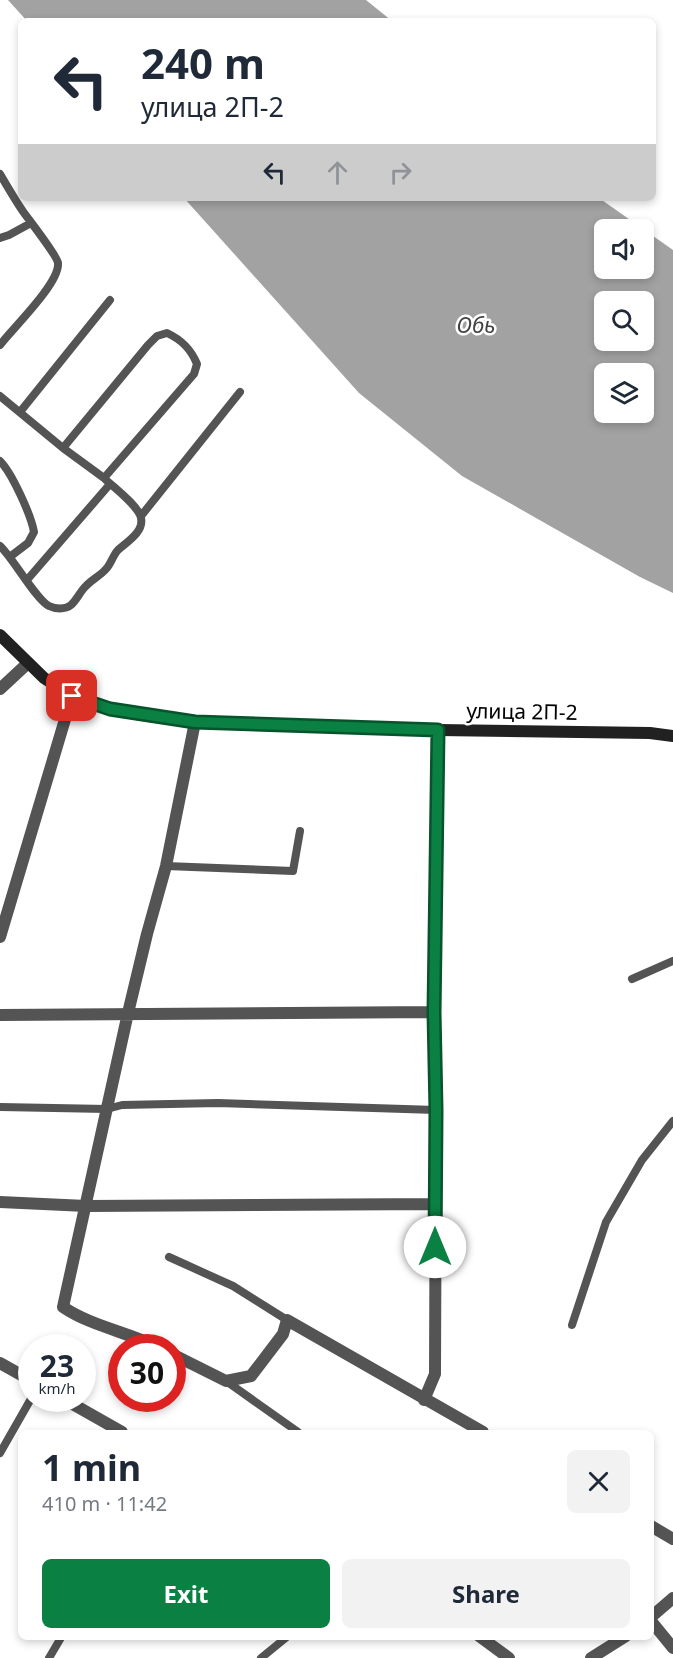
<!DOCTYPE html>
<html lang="en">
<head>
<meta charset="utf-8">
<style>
	body { margin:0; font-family:"Noto Sans",sans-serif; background:#f2f2f3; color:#1f2937; height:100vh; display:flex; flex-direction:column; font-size:22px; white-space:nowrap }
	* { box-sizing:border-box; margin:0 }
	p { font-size:20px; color:#747a83 }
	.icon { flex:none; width:33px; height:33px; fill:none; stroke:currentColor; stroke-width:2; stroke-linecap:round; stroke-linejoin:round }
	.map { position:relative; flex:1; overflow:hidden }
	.side { position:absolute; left:18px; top:1430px; width:636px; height:210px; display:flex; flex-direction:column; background:#fff; border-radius:9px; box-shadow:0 3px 9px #0003 }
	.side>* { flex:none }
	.guide { position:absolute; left:18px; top:18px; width:638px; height:183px; border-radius:9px; box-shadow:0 3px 9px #0003; background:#fff; color:#1f2937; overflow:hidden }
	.tools { position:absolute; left:594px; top:219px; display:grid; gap:12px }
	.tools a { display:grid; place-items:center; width:60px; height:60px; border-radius:9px; background:#fff; box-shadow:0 3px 9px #0003; font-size:30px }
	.speed { position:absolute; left:18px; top:1334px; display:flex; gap:12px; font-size:30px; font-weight:700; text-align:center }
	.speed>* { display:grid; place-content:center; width:78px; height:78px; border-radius:50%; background:#fff; box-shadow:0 3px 9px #0003; line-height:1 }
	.speed small { font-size:15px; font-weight:400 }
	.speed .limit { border:9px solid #d22; background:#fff; color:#111 }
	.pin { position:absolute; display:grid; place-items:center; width:51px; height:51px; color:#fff; margin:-26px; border-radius:12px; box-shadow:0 3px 9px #0006 }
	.me { position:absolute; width:66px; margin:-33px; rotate:0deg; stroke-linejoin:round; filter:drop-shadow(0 0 4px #0008) }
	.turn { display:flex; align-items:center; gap:21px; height:126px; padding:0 24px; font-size:27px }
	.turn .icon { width:78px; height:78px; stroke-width:2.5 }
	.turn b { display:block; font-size:42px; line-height:51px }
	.lanes { display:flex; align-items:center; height:57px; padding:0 24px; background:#0003; justify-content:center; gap:30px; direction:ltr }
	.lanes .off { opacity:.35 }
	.round { display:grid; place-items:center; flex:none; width:63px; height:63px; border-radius:9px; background:#f2f2f3 }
	.head { display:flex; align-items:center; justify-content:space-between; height:102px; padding:0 24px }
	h1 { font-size:36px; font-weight:700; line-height:45px }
	.primary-button { display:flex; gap:12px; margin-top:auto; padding:12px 24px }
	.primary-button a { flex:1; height:69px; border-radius:9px; background:#0b8043; color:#fff; font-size:24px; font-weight:700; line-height:69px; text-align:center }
	.primary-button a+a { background:#f2f2f3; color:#1f2937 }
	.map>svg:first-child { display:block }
	.water { fill:#a2a2a2; fill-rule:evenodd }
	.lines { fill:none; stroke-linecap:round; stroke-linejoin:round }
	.lane { stroke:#545454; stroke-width:8 }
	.street { stroke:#545454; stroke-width:12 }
	.secondary { stroke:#212121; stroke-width:12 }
	.route-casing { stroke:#07532c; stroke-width:15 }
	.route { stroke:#0b8043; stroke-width:10 }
	.labels { text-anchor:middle; stroke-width:5; stroke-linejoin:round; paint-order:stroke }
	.street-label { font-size:21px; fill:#000; stroke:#fff }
	.water-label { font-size:22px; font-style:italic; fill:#434343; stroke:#fff }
</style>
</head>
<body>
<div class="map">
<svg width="673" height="1658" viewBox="0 0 673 1658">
	<rect width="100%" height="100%" fill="#fff"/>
	<path class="water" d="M8,0H366L392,21H27Z
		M184,198H599L673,250V593L640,577L462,476L359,393ZM604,230H644V268H604ZM604,302H644V340H604ZM604,374H644V412H604Z"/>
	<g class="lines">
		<path class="lane" d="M0,174C7,186 14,198 22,210C28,219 57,255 58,263C60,283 13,328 0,345
			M0,238L9,235L31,223
			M0,396L63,448L148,345L157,336L167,333C182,340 191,349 197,364L194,374L104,478C113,487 139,506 141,518C144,532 127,542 118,550C113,555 111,564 106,569C100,576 91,580 85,587C80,592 76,601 71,605C65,610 55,609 49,606C37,601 13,558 0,546
			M20,412L110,300
			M63,448L104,478
			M0,461C12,473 31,515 34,532L28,543L11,556
			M141,516L240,392
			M27,580L110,484
			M166,866L293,871L300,831
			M632,979L673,961
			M0,1107L107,1109L122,1105L218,1103L436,1110
			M169,1257L233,1286L287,1320
			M572,1325L606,1222L642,1160L673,1121
			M226,1381L298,1432
			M0,1453L32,1397
			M49,1658L62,1636
			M261,1658L288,1636"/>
		<path class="street" d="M0,689L28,663
			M0,937L72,696
			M0,1015L434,1012
			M0,1202L86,1206L436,1204
			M158,1347C127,1332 91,1326 63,1307L128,1013L147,934L166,866L195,722
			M172,1354L226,1381L251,1376L283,1334L287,1320L483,1432
			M0,1363L32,1381
			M62,1398L122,1432
			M424,1400L435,1374L436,1110L434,1012L438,730
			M651,1526L673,1539
			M651,1617L673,1598
			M651,1621L673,1648
			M479,1636L509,1658
			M591,1658L626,1636"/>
		<path class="secondary" d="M0,635L44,678L72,696L110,709L142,715L195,722L438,730L650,733L673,736"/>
	</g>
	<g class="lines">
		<g class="route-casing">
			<path id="route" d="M72,696L110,709L195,722L438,730L434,1012L436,1110L435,1247"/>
		</g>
		<use href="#route" class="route"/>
	</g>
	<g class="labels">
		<g class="street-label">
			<text transform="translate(522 712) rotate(1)" y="7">улица 2П-2</text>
		</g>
		<g class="water-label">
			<text x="476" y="333">Обь</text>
		</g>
	</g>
</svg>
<div class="tools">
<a><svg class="icon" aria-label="sound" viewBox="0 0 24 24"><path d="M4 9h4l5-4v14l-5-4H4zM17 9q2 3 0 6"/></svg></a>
<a><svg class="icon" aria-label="search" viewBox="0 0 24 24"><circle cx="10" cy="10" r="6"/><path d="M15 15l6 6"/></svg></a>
<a><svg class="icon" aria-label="layers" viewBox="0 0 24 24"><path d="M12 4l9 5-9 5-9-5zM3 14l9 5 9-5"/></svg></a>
</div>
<div class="speed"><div>23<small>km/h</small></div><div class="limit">30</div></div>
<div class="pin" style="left:72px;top:696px;background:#d93025"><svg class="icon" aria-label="arrive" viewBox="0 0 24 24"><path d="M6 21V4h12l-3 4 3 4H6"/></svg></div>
<svg class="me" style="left:435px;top:1247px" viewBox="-20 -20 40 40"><circle r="19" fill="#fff"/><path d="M0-13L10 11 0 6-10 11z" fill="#0b8043"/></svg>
<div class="guide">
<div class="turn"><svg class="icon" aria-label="left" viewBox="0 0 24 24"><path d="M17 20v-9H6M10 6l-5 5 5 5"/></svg><div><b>240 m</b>улица 2П-2</div></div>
<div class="lanes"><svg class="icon" aria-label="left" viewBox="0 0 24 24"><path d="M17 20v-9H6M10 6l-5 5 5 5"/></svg><svg class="icon off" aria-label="ahead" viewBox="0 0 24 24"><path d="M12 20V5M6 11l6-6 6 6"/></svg><svg class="icon off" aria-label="right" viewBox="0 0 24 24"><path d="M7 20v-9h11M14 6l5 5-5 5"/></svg></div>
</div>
<section class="side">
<div class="head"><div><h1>1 min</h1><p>410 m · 11:42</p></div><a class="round"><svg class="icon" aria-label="close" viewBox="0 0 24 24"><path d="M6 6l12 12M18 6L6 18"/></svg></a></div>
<div class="primary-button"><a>Exit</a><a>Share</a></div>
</section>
</div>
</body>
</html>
